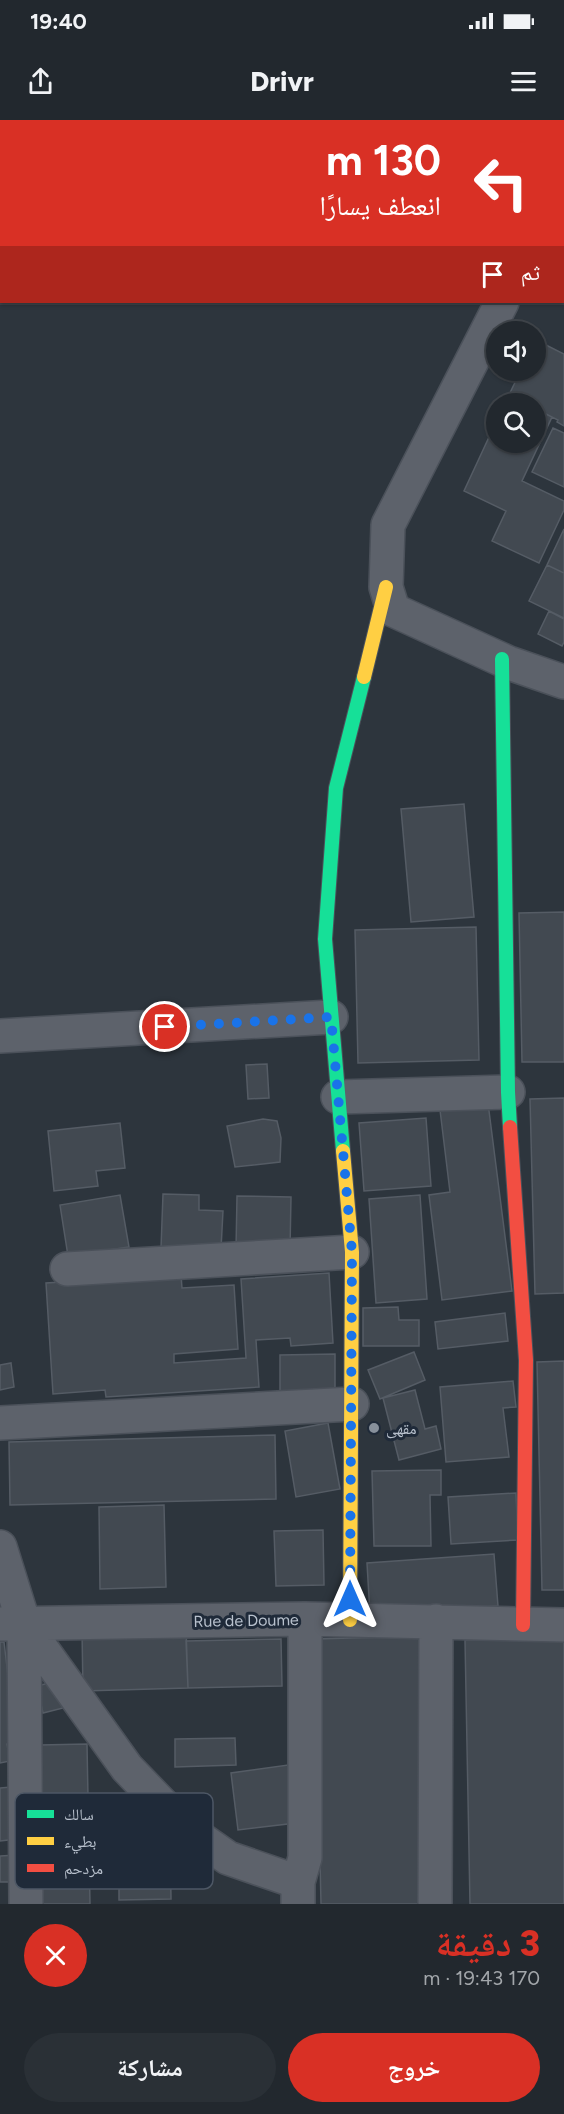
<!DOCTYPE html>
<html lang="ar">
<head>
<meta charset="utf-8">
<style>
	body { margin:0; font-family:Figtree,"Noto Naskh Arabic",sans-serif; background:#2a3036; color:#f1f3f6; direction:rtl; height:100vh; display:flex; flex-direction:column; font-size:22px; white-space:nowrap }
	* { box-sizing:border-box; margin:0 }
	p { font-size:20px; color:#a2a6aa }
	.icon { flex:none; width:33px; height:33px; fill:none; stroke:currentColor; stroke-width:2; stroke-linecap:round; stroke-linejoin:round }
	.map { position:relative; height:1784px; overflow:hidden; direction:ltr }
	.drawer { display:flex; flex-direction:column; background:#22282e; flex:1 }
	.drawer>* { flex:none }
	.guide { position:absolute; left:0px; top:0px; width:564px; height:183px; box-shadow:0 2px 4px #0004,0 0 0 2px #3f444a; direction:rtl; background:#d93025; color:#fff; overflow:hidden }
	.buttons { position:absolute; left:486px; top:201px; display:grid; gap:12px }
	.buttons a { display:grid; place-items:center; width:60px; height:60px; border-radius:50%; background:#22282e; box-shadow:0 2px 4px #0004,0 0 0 2px #3f444a; font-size:30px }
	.pin { position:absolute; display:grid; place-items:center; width:51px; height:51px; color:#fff; margin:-26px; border:3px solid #fff; border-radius:50%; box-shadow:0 2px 6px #0007 }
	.me { position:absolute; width:66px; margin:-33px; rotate:0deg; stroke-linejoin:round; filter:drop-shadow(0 0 4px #0008) }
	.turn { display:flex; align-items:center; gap:21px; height:126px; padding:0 24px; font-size:27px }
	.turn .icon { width:78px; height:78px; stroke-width:2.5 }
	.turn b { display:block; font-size:42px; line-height:51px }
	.then { display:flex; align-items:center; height:57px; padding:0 24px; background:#0003; gap:12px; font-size:22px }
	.round { display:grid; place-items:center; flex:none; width:63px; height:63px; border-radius:32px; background:#2a3036 }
	.headline { display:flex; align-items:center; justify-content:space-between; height:102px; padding:0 24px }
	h1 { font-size:36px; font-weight:800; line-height:45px; color:#d93025 }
	.cta { display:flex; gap:12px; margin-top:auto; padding:12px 24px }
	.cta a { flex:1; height:69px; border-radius:36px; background:#d93025; color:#fff; font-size:24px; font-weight:800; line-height:69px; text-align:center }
	.cta a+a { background:#2a3036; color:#f1f3f6 }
	.status { display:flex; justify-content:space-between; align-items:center; height:42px; padding:0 30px; background:#22282e; direction:ltr }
	.status svg { height:16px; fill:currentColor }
	header { display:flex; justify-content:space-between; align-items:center; height:78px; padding:0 24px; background:#22282e; font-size:27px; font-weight:800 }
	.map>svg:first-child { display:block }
	.green { fill:#294144 }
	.building { fill:#424951; stroke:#555c65; stroke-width:1.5 }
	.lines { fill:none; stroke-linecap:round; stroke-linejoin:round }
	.street-casing { stroke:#4b515a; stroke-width:36 }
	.fast-casing { stroke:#4b515a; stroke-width:16 }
	.slow-casing { stroke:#4b515a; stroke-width:16 }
	.jam-casing { stroke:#4b515a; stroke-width:16 }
	.street { stroke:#5d626b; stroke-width:33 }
	.fast { stroke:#16e098; stroke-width:14 }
	.slow { stroke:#ffcf43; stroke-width:14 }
	.jam { stroke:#f24e42; stroke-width:14 }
	.route { stroke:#1a73e8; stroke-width:10; stroke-dasharray:0 18 }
	.poi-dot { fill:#87909b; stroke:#1f2a39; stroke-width:2 }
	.labels { text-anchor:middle; stroke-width:6; stroke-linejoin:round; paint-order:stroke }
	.poi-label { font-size:16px; fill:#b8c1cd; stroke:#1f2a39; text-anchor:start }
	.street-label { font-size:16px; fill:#b8c1cd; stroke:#1f2a39 }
	.key { fill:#1f2a39; stroke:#4d5765; stroke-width:1.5 }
	.key-label { font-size:16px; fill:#b8c1cd }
</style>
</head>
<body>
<div class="status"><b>19:40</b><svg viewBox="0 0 49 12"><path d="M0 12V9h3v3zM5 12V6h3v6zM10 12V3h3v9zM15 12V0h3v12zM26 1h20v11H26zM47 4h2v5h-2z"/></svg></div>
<header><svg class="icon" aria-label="menu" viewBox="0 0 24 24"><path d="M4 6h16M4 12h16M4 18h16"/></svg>Drivr<svg class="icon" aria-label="share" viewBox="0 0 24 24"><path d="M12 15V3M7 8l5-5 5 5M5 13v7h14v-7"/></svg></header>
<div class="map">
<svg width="564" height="1784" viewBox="0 0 564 1784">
	<rect width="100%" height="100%" fill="#2d353d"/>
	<path class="green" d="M468,0H564V20L563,21L562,2Z"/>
	<path class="building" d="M536,220L564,234V306L557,302L558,300L536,289V284H523L508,277L521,250H536Z
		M508,277L523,284H505Z
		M536,289L552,297L522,361L564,381V390L539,443L492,421L506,391L464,371L496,302V322H536Z
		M553,308L564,313V367L532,352Z
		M564,409V453L547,445Z
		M547,445L564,453V498L529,481Z
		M549,491L564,499V522L562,526L538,514Z
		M464,684L474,797L411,802L401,689Z
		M564,792V942H522L519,793Z
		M476,807L479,940L358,943L355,810Z
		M267,944L269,978L248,979L246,945Z
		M564,978V1173L535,1174L530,979Z
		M488,983L512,1171L442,1180L429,1075L450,1072L440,990Z
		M426,998L431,1066L364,1071L359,1003Z
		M263,999L277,1001L281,1018L280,1042L235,1047L227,1006Z
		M120,1003L125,1048L96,1051L98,1066L54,1071L48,1011Z
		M163,1074L199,1075V1090L223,1091L221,1129L161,1128Z
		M120,1075L129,1127L68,1136L60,1085Z
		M420,1075L427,1179L376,1183L369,1079Z
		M237,1076L291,1077L290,1129H236Z
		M329,1153L333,1223L291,1226L290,1218L256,1220L259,1267L106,1277L105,1270L53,1274L46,1163L181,1155L182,1168L234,1165L238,1229L174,1234V1243L246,1238L241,1159Z
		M398,1187L399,1200H419V1226H363V1188Z
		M505,1193L508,1221L438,1229L435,1202Z
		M414,1232L425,1260L380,1279L368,1250Z
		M335,1234V1272H280V1235Z
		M564,1241V1470H542L537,1242Z
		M11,1243L14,1267L0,1270V1245Z
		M513,1261L516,1287L503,1288L509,1337L446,1342L440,1267Z
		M415,1270L425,1309L436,1306L441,1329L399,1340L383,1278Z
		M328,1303L340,1369L296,1377L285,1311Z
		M275,1315L276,1379L10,1385L9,1322Z
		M441,1350V1375H430L431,1426H374L372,1351Z
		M516,1373L518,1420L451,1424L448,1377Z
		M164,1385L166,1467L100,1469L99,1387Z
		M323,1410L324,1465L276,1466L274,1411Z
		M494,1434L498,1486L370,1495L367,1443Z
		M186,1508L188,1568L83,1571L82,1511Z
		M424,1516L430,1784H321L315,1519Z
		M564,1517V1784H470L465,1520Z
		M281,1519L282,1566L188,1568L186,1521Z
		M0,1522H4L16,1622L7,1624L10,1641L0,1643Z
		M57,1561L63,1588L43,1593L37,1566Z
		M235,1618L236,1645L175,1647V1619Z
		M87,1624L90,1784H43L40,1625Z
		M288,1645L296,1703L238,1710L231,1653Z
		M11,1667L17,1719L0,1721V1668Z
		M119,1715H170L171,1779L119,1780Z
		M16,1735V1762H0V1736Z"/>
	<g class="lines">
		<g class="street-casing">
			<path id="street" d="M562,74L564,73
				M502,182L388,405L386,467L393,490L509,543L564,562
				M0,916L331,897
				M338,977L508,972
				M67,1149L352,1132
				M0,1303L352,1284
				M0,1427L24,1504L26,1784
				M0,1504L305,1499L564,1505
				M24,1504L127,1648L185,1708L228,1738L298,1762
				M298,1784V1762L305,1738V1499
				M435,1784L436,1501"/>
		</g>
		<g class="fast-casing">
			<path id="fast" d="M502,539L508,972L510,1007
				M343,1031L325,819L336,668L364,557"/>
		</g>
		<g class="slow-casing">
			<path id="slow" d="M364,557L386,467
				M343,1031L352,1132L350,1500"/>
		</g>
		<g class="jam-casing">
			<path id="jam" d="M510,1007L526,1240L523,1505"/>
		</g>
		<use href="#street" class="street"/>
		<use href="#fast" class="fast"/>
		<use href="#slow" class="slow"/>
		<use href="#jam" class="jam"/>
	</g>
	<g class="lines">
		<path class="route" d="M165,907L331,897L352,1132L350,1479"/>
	</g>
	<circle class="poi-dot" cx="374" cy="1308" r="6"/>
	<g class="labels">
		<g class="poi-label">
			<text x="386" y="1314">مقهى</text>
		</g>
		<g class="street-label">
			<text transform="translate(246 1500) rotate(-1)" y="6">Rue de Doume</text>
		</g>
	</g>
	<rect x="15" y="1673" width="198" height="96" rx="9" class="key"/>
	<rect x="27" y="1690" width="27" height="8" fill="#16e098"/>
	<rect x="27" y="1717" width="27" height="8" fill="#ffcf43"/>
	<rect x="27" y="1744" width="27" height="8" fill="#f24e42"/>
	<g class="key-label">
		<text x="64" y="1700">سالك</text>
		<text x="64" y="1727">بطيء</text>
		<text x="64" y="1754">مزدحم</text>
	</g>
</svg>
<div class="buttons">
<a><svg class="icon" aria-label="sound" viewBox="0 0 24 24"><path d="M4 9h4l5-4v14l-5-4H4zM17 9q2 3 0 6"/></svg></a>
<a><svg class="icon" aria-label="search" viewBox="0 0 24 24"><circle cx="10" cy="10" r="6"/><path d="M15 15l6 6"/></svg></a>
</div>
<div class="pin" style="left:165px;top:907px;background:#d93025"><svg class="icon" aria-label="arrive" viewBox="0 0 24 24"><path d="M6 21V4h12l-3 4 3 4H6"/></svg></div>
<svg class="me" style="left:350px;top:1479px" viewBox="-20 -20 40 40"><path d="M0-17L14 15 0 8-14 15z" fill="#1a73e8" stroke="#fff" stroke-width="4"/></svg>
<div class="guide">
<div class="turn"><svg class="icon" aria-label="left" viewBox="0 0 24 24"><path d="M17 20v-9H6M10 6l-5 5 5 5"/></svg><div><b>130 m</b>انعطف يسارًا</div></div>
<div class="then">ثم<svg class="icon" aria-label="arrive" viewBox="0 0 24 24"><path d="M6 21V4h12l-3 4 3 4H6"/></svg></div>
</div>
</div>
<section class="drawer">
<div class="headline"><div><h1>3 دقيقة</h1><p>170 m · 19:43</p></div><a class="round" style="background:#d93025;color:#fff"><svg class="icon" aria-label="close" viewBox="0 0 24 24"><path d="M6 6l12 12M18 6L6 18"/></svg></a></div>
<div class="cta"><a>خروج</a><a>مشاركة</a></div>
</section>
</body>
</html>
